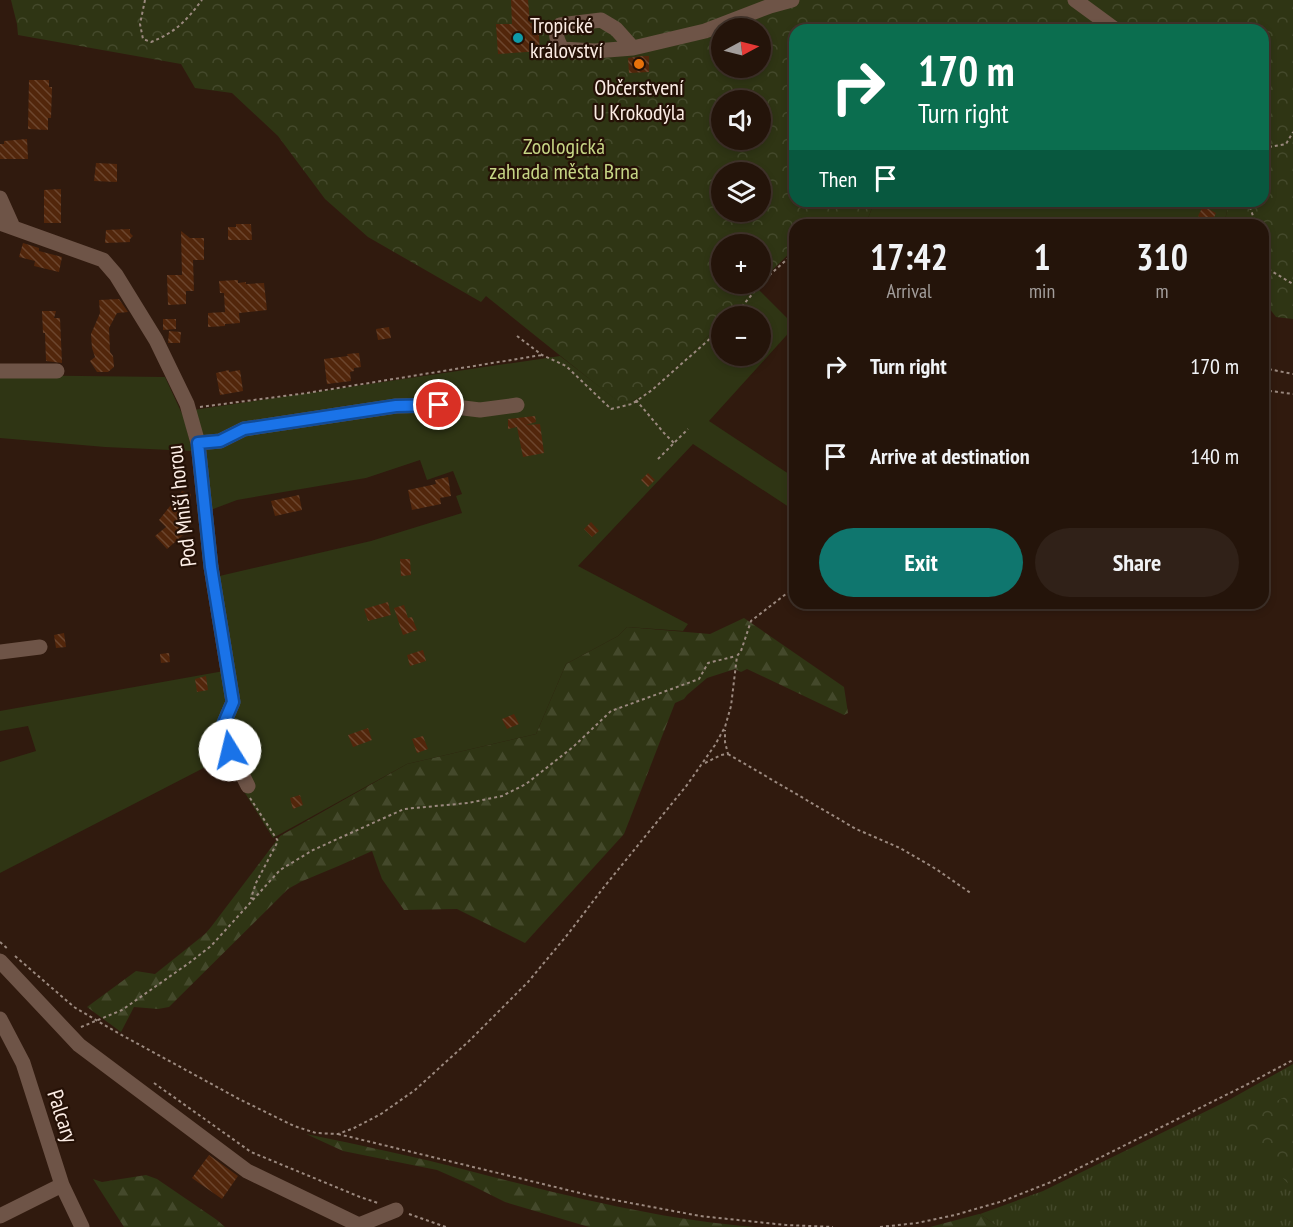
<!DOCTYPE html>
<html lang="en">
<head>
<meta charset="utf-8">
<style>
	body { margin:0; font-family:"PT Sans Narrow",sans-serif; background:#302118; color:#f1f3f6; height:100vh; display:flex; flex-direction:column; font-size:22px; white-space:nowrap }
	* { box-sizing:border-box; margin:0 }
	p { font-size:20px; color:#a39e9c }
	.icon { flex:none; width:33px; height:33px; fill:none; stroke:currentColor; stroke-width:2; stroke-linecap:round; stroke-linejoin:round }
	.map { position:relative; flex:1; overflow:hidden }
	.panel { position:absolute; left:789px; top:219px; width:480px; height:390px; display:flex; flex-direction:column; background:#24140a; border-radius:18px; box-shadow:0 3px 9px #0003,0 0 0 2px #41332b }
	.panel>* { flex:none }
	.hud { position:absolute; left:789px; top:24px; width:480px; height:183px; border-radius:18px; box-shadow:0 3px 9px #0003,0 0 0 2px #41332b; background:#0b6e4f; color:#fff; overflow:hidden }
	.needle { width:39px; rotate:83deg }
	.controls { position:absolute; left:711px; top:18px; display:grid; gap:12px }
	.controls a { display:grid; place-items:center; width:60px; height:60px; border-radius:50%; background:#24140a; box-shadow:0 3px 9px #0003,0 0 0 2px #41332b; font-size:30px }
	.pin { position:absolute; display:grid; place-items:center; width:51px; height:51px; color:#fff; margin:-26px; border:3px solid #fff; border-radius:50%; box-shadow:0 2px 6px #0007 }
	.me { position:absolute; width:66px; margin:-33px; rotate:351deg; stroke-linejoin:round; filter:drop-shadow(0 0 4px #0008) }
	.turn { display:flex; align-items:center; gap:21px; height:126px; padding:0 30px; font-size:27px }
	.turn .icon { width:78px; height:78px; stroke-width:2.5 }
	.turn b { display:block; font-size:42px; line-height:51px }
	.then { display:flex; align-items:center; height:57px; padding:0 30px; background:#0003; gap:12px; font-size:22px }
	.eta { display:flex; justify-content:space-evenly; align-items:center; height:102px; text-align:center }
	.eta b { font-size:36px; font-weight:600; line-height:42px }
	.primary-button { display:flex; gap:12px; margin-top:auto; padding:12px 30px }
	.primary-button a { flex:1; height:69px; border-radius:36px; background:#0f766e; color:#fff; font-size:24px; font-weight:600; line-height:69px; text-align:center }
	.primary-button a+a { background:#302118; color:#f1f3f6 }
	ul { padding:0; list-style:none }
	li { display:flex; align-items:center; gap:18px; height:90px; padding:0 30px }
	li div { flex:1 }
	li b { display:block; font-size:22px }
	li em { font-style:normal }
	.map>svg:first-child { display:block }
	.grass { fill:url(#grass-tufts) }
	.forest { fill:url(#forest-firs) }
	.park { fill:url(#park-crowns); fill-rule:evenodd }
	.garden { fill:#2f3514 }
	.building { fill:url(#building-back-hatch) }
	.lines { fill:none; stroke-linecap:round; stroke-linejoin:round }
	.path { stroke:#9b897f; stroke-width:2; stroke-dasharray:3 3; stroke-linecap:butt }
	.minor { stroke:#6e5447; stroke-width:15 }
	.route-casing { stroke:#114b97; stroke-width:15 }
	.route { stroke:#1a73e8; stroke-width:10 }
	.culture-dot { fill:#0f9aa8; stroke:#251106; stroke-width:2 }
	.food-dot { fill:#e8710a; stroke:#251106; stroke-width:2 }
	.labels { text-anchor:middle; stroke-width:4.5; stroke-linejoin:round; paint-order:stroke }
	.poi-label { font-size:22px; fill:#fcede5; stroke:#251106; text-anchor:start }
	.park-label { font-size:22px; fill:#c6d585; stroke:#251106 }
	.street-label { font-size:22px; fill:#fcede5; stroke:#251106 }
</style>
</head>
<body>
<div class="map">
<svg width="1293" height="1227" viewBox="0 0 1293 1227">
	<defs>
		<pattern id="grass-tufts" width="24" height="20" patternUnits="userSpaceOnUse" patternTransform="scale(1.5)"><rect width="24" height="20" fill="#2f3514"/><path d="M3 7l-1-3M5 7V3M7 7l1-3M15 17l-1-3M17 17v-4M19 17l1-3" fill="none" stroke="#44492b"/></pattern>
		<pattern id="forest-firs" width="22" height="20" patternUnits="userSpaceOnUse" patternTransform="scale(1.5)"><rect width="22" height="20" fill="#2f3514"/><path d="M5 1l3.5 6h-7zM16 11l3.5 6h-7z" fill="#44492b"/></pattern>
		<pattern id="park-crowns" width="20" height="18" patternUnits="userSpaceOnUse" patternTransform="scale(1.5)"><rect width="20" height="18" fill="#2f3514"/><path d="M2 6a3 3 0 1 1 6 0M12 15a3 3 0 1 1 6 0" fill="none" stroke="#44492b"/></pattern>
		<pattern id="building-back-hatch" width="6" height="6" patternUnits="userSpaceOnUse" patternTransform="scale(1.5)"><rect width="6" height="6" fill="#52260b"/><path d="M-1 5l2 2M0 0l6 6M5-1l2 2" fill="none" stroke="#6c462e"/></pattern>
	</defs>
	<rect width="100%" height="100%" fill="#301a0e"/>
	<path class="grass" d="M1293,1064V1227H998L980,1214L1043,1191L1227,1101Z"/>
	<path class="forest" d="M744,618L844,687L848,713L844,715L747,669L741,672L735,669L707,678L687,695L684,699L675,703L624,834L525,943L457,909L404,910L382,879L372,851C350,861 327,871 305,880C299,882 294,886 288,889L169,1007L158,1009L134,1007L121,1032L87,1007L136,971L155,974L205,934L211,927L280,836L407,764L536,734L566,664L618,636L627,627L710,634Z
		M306,1134C361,1145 416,1157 470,1171C563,1195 660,1220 756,1227H589L505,1202L469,1184L437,1170L343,1151Z
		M146,1175L157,1179L217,1220L225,1227H124L93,1179L102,1182Z
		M980,1214L998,1227H930L979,1214Z"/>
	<path class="park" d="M11,0H1293V319L1276,317L1263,300V225H1224L1229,201H1263V30H795V201H875L868,218L842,219L830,221L823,225H795V248L761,281L760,244H722V284H758L731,315L729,316H722L721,324L652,389L631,402H618L486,296L481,302L368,237L325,199L278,136L232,93L195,88L181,64L18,35L17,24ZM722,28H760V68H722ZM722,100H760V140H722ZM722,172H760V212H722Z
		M1293,1093V1189L1232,1123Z"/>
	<path class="garden" d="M875,201H1229L1224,225H952L947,222L944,225H881L868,218Z
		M756,287L795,326L709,421L795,478V511L693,444L578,566L688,624L683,631L627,627L618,636L566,664L536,734L407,764L273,838L223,758L0,873V762L36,751L28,726L0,731V711L224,671L215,577L371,541L462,513L456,496L462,494L453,471L427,480L420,460L366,478L237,500L208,511L193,410L560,356L618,401L631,402L652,389L721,324L722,356H760V316H729Z
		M0,375L165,377L184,418L192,451L105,447L0,438Z"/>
	<path class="building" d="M511,0H528L530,23L538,22L540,51L498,54L496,24H512Z
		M642,56H649V72L629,73L628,58Z
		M29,80H49V87H52L51,118H48V130L28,129Z
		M27,139L28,159H0V144H4V141Z
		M96,163L117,164V182L94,181Z
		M61,189V223H44V190Z
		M1203,206L1216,213L1211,224L1198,216Z
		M236,224H251L252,240H228V227H236Z
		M130,229V233L133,236L130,239V242L105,243L106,230Z
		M181,231L190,238H204V260H193L194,291H186V304L168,305L167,275H182Z
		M23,243L39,248V251L62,257L59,272L34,266L35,261L19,257Z
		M238,280V283L246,282V284L264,283L267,310L239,313L240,323L225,324V326L208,327V313L225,312L224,293H220L219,281Z
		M119,299L128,312L117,313L109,328L110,352L113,356L114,367L108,372H97L90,361L95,357L92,348L91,334L100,313L99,300Z
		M42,311H56L54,318H60L62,363L46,361L45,333H43Z
		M163,319H176V329L163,330Z
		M389,327L391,338L378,340L376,329Z
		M169,331L181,332L180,343H168Z
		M359,353L361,367L354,368V371L350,372L351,381L327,384L324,359L348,356L347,354Z
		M229,370V372L240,370L243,391L220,395L216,373Z
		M535,416L536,422L526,425L540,424L544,453L523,457L517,427L508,429V419Z
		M648,473L655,480L648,487L641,480Z
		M448,477L451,496L440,498L441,504L412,510L408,490L436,484L435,480Z
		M182,491L191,494L185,510L191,518L184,524L189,530L167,549L155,536L166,527L159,520Z
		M299,495L302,510L275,516L271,501Z
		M591,522L599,531L592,537L584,529Z
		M400,559H410L411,575L401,576Z
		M388,602L391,615L368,621L364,609Z
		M404,605L408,618L412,617L417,630L403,635L394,608Z
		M64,633L66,647L56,648L54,635Z
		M423,650L426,661L410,666L407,655Z
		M169,653L170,662L161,663L160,654Z
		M206,676L208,690L197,692L195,679Z
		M514,714L519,724L507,729L502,719Z
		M368,728L372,740L353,747L348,735Z
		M423,736L428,749L417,753L412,739Z
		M300,795L303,805L293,809L290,798Z
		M209,1155L238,1176L222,1199L192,1178Z"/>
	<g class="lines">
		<path class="path" d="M145,0L140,24L143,39L151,42C176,32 186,21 202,0
			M1263,148L1286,144L1293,132
			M1248,201L1256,225
			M829,225L832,223L867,221H933L946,218H957L969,225
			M1263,246L1268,269L1293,284
			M734,316L764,280L795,252
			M517,336L542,355L566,366L611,409L632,404L652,390L722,328
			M1263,368L1293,374
			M1263,390L1293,394
			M636,400L664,433L675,444
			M200,407L307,393L542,355
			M658,459L688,429
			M728,754L856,829L900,848L936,869L972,894
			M705,763L721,755L728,754L725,742V730
			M250,798L278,841L256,883L251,898L254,899
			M0,942L9,950
			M15,956L74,1007L118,1033L239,1099L294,1126L316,1133L338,1134L354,1128L381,1114L415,1090L469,1041L528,982L568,934L604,887L687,785L715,745L725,727L731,706L737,656L741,651L751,621L795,587
			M81,1027L122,1010L189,963L211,946L280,870L313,850L404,809L468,803L502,796L526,784L573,747L611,711L699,679L708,663L736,656
			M154,1083L251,1152L360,1197L378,1203
			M338,1134L588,1195L700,1216L786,1225L833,1227
			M409,1214L446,1227
			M880,1227L917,1223L955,1215L1003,1201L1051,1182L1246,1085L1293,1060"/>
		<path class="minor" d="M1075,0L1116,30
			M633,48L616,29L601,20L560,25C554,34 557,40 562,49L595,51L633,48L705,31L770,6L792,0
			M0,198L13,227
			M0,223L103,260L116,275L156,340L187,404L198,443L211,567L233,702L224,723L230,750L248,786
			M0,371H57
			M198,443L220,441L244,429L396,406L439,405L480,410L517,405
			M0,652L40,647
			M0,961L79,1045L247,1171L359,1225L396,1210
			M0,1019L23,1063L62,1185L82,1227
			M0,1216L62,1185"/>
	</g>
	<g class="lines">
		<g class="route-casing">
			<path id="route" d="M230,750L224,723L233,702L211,567L198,443L220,441L244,429L396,406L439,405"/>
		</g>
		<use href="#route" class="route"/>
	</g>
	<circle class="culture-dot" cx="518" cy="38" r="6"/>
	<circle class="food-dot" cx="639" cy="64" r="6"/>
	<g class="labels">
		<g class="poi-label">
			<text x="530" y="33">Tropické<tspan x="530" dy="25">království</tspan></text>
			<text x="639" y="95" text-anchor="middle">Občerstvení<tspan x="639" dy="25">U Krokodýla</tspan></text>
		</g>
		<g class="park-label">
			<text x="564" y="154">Zoologická<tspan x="564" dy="25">zahrada města Brna</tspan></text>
		</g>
		<g class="street-label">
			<text transform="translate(181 506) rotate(-97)" y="8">Pod Mniší horou</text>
			<text transform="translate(63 1116) rotate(72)" y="8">Palcary</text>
		</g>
	</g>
</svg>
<div class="controls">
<a><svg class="needle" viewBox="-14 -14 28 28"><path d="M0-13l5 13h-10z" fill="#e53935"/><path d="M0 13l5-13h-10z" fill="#a39e9c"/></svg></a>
<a><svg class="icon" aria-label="sound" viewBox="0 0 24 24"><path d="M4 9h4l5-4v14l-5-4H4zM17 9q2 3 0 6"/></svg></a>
<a><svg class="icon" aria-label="layers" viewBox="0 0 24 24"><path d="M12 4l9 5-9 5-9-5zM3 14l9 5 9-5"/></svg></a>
<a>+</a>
<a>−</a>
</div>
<div class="pin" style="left:439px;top:405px;background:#d93025"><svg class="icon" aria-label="arrive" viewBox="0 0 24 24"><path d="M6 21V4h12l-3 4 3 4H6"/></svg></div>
<svg class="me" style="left:230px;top:750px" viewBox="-20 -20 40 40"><circle r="19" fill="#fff"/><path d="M0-13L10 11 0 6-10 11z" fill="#1a73e8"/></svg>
<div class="hud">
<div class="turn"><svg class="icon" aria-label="right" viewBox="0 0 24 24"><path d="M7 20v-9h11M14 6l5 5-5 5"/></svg><div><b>170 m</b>Turn right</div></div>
<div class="then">Then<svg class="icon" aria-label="arrive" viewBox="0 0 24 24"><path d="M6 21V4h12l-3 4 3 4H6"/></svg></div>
</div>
<section class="panel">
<div class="eta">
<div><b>17:42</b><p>Arrival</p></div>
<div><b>1</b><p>min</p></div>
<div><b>310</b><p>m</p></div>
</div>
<ul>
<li><svg class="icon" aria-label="right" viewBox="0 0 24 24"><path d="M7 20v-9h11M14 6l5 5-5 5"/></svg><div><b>Turn right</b></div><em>170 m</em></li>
<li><svg class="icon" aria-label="arrive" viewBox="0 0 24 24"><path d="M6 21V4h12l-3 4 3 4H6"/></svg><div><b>Arrive at destination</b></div><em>140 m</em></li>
</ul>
<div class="primary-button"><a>Exit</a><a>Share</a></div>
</section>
</div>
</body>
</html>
